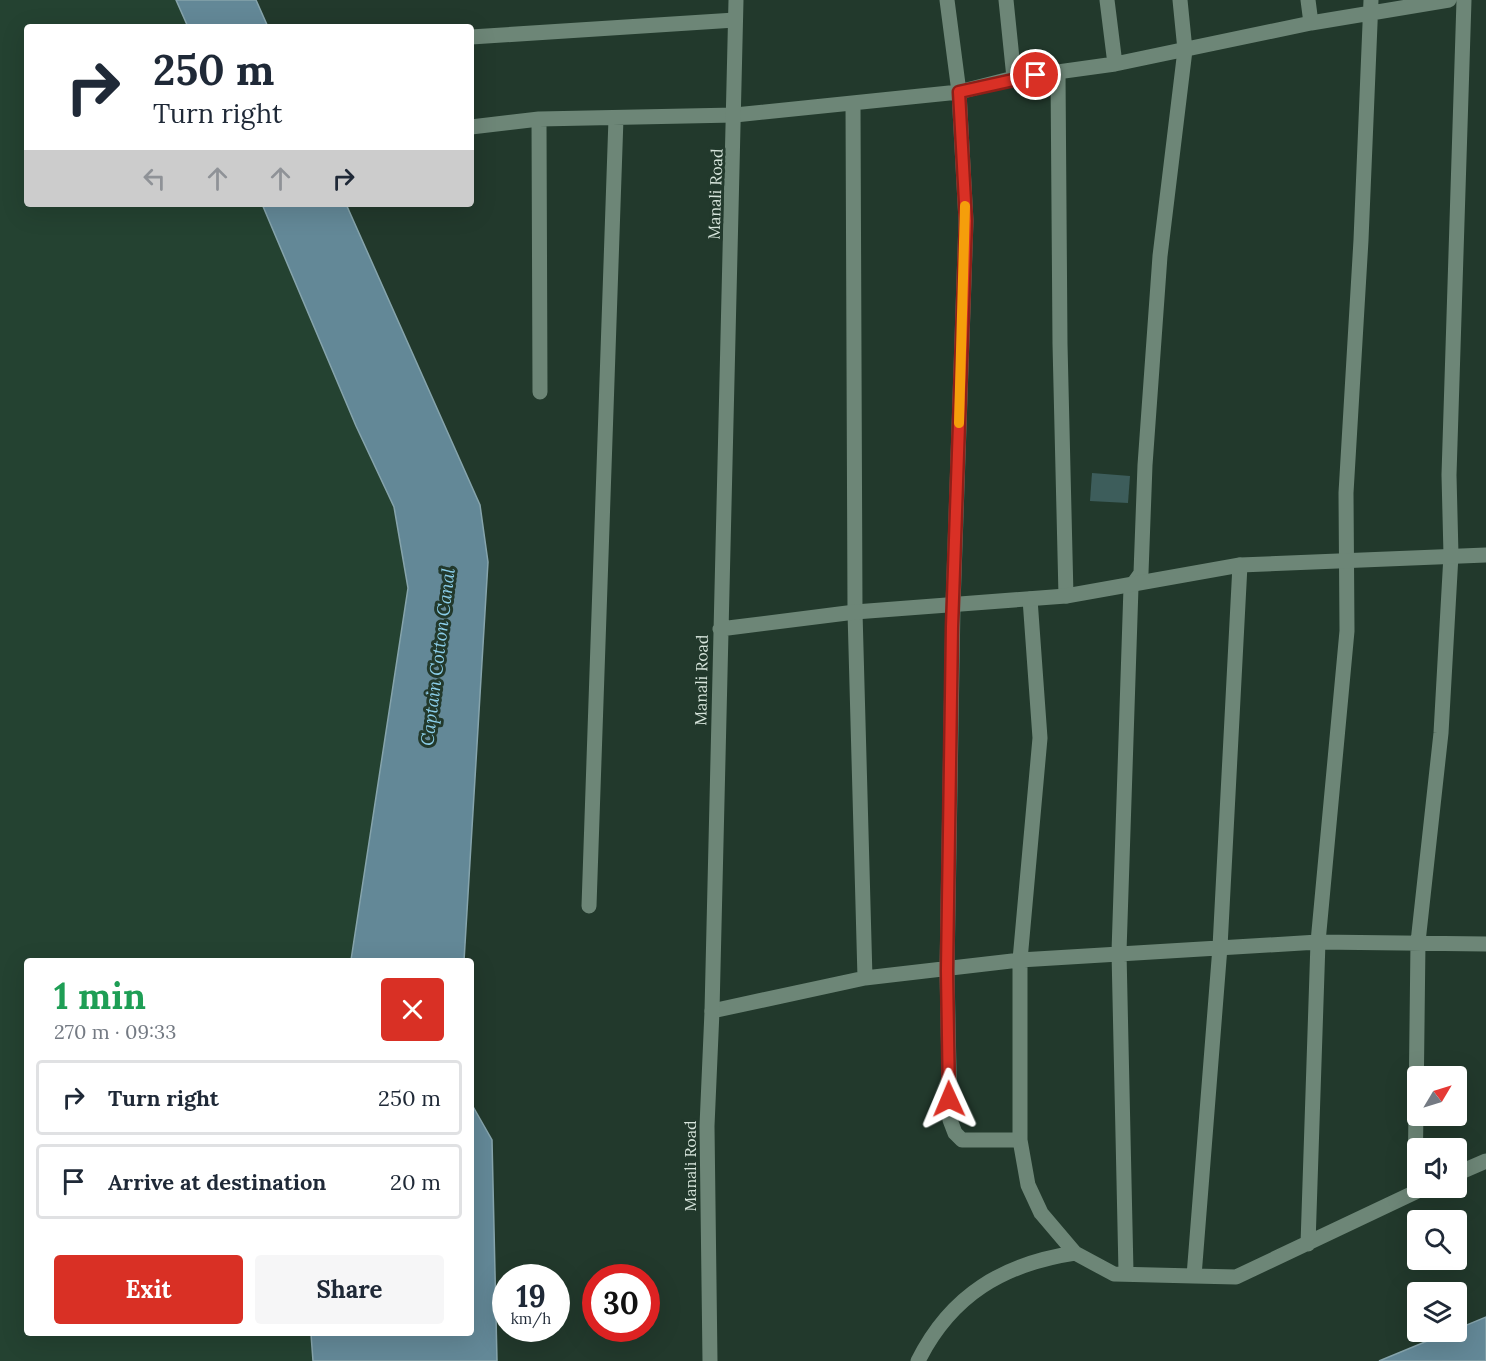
<!DOCTYPE html>
<html lang="en">
<head>
<meta charset="utf-8">
<style>
	body { margin:0; font-family:Lora,serif; background:#f6f6f7; color:#1f2937; height:100vh; display:flex; flex-direction:column; font-size:22px; white-space:nowrap }
	* { box-sizing:border-box; margin:0 }
	p { font-size:20px; color:#747a83 }
	.icon { flex:none; width:33px; height:33px; fill:none; stroke:currentColor; stroke-width:2; stroke-linecap:round; stroke-linejoin:round }
	.map { position:relative; flex:1; overflow:hidden }
	.sheet { position:absolute; left:24px; top:958px; width:450px; height:378px; display:flex; flex-direction:column; background:#fff; border-radius:6px; box-shadow:0 6px 24px #0002 }
	.sheet>* { flex:none }
	.top-card { position:absolute; left:24px; top:24px; width:450px; height:183px; border-radius:6px; box-shadow:0 6px 24px #0002; background:#fff; color:#1f2937; overflow:hidden }
	.needle { width:39px; rotate:52deg }
	.tools { position:absolute; left:1407px; top:1066px; display:grid; gap:12px }
	.tools a { display:grid; place-items:center; width:60px; height:60px; border-radius:6px; background:#fff; box-shadow:0 6px 24px #0002; font-size:30px }
	.speed { position:absolute; left:492px; top:1264px; display:flex; gap:12px; font-size:30px; font-weight:700; text-align:center }
	.speed>* { display:grid; place-content:center; width:78px; height:78px; border-radius:50%; background:#fff; box-shadow:0 6px 24px #0002; line-height:1 }
	.speed small { font-size:15px; font-weight:400 }
	.speed .limit { border:9px solid #d22; background:#fff; color:#111 }
	.pin { position:absolute; display:grid; place-items:center; width:51px; height:51px; color:#fff; margin:-26px; border:3px solid #fff; border-radius:50%; box-shadow:0 2px 6px #0007 }
	.me { position:absolute; width:66px; margin:-33px; rotate:359deg; stroke-linejoin:round; filter:drop-shadow(0 0 4px #0008) }
	.turn { display:flex; align-items:center; gap:21px; height:126px; padding:0 30px; font-size:27px }
	.turn .icon { width:78px; height:78px; stroke-width:2.5 }
	.turn b { display:block; font-size:42px; line-height:51px }
	.lanes { display:flex; align-items:center; height:57px; padding:0 30px; background:#0003; justify-content:center; gap:30px; direction:ltr }
	.lanes .off { opacity:.35 }
	.round { display:grid; place-items:center; flex:none; width:63px; height:63px; border-radius:6px; background:#f6f6f7 }
	.overview { display:flex; align-items:center; justify-content:space-between; height:102px; padding:0 30px }
	h1 { font-size:36px; font-weight:700; line-height:45px; color:#1e9e55 }
	.button { display:flex; gap:12px; margin-top:auto; padding:12px 30px }
	.button a { flex:1; height:69px; border-radius:6px; background:#d93025; color:#fff; font-size:24px; font-weight:700; line-height:69px; text-align:center }
	.button a+a { background:#f6f6f7; color:#1f2937 }
	ul { padding:0; list-style:none }
	li { display:flex; align-items:center; gap:18px; height:75px; margin:0 12px 9px; padding:0 18px; border:3px solid #e0e1e3; border-radius:6px }
	li div { flex:1 }
	li b { display:block; font-size:22px }
	li em { font-style:normal }
	.map>svg:first-child { display:block }
	.built { fill:#244231 }
	.water { fill:#638897; stroke:#86a4ac; stroke-width:1.5 }
	.building { fill:#3d5d5b }
	.lines { fill:none; stroke-linecap:round; stroke-linejoin:round }
	.street { stroke:#6d8677; stroke-width:15 }
	.secondary { stroke:#6d8677; stroke-width:15 }
	.route-casing { stroke:#8d1f18; stroke-width:15 }
	.route { stroke:#d93025; stroke-width:10 }
	.slow { stroke:#f59e0b; stroke-width:10 }
	.labels { text-anchor:middle; stroke-width:6; stroke-linejoin:round; paint-order:stroke }
	.street-label { font-size:16px; fill:#d7e5dc; stroke:#22392c }
	.water-label { font-size:18px; font-style:italic; fill:#8bcee9; stroke:#22392c }
</style>
</head>
<body>
<div class="map">
<svg width="1486" height="1361" viewBox="0 0 1486 1361">
	<rect width="100%" height="100%" fill="#22392c"/>
	<path class="built" d="M0,0H176L188,27H27V204H262L356,426L394,507L408,588L351,961L27,962V1334H311L313,1361H0Z"/>
	<path class="water" d="M176,0H256L268,27H188Z
		M262,204H346L480,505L488,562L464,961L351,960L408,588L394,507L356,426Z
		M471,1103L492,1140L497,1361H313L311,1334H471Z
		M1486,1317V1361H1379L1449,1332H1456L1457,1329Z"/>
	<path class="building" d="M1092,473L1130,476L1128,503L1090,501Z"/>
	<g class="lines">
		<path class="street" d="M947,0L959,92L966,221L953,605L947,971L950,1120L955,1133L962,1140H1020
			M1006,0L1014,78
			M1107,0L1115,64
			M1308,0L1311,23
			M471,37L735,20
			M1058,72L1060,344L1066,596
			M853,103L855,612L865,978
			M539,119L540,392
			M471,127L539,119L735,115L959,92L1014,78L1115,64L1311,23L1449,0
			M1240,565L1220,947L1194,1276L1236,1277L1424,1188
			M1030,599L1040,738L1020,960V1140L1028,1185L1041,1213L1075,1253L1114,1274L1194,1276
			M589,906L616,118
			M712,1011L865,978L1020,960L1318,942L1486,944
			M1456,1174L1486,1161
			M1415,1192L1418,942L1441,733L1451,555L1449,475L1464,0
			M1308,1244L1318,942L1347,631L1346,493L1361,240L1371,0
			M1126,1272L1119,952L1131,587L1141,573L1145,465L1160,256L1185,50L1180,0
			M918,1361C951,1295 1003,1264 1075,1253"/>
		<path class="secondary" d="M720,629L855,612L1066,596L1240,565L1486,555
			M710,1361L707,1126L712,1011L736,0"/>
	</g>
	<g class="lines">
		<g class="route-casing">
			<path id="route" d="M949,1099L947,971L952,627L966,221L959,92L1036,75"/>
		</g>
		<use href="#route" class="route"/>
		<path class="slow" d="M959,423L965,206"/>
	</g>
	<g class="labels">
		<g class="street-label">
			<text transform="translate(715 194) rotate(-88)" y="6">Manali Road</text>
			<text transform="translate(701 680) rotate(-89)" y="6">Manali Road</text>
			<text transform="translate(690 1166) rotate(-90)" y="6">Manali Road</text>
		</g>
		<g class="water-label">
			<text transform="translate(438 657) rotate(-83)" y="6">Captain Cotton Canal</text>
		</g>
	</g>
</svg>
<div class="tools">
<a><svg class="needle" viewBox="-14 -14 28 28"><path d="M0-13l5 13h-10z" fill="#e53935"/><path d="M0 13l5-13h-10z" fill="#747a83"/></svg></a>
<a><svg class="icon" aria-label="sound" viewBox="0 0 24 24"><path d="M4 9h4l5-4v14l-5-4H4zM17 9q2 3 0 6"/></svg></a>
<a><svg class="icon" aria-label="search" viewBox="0 0 24 24"><circle cx="10" cy="10" r="6"/><path d="M15 15l6 6"/></svg></a>
<a><svg class="icon" aria-label="layers" viewBox="0 0 24 24"><path d="M12 4l9 5-9 5-9-5zM3 14l9 5 9-5"/></svg></a>
</div>
<div class="speed"><div>19<small>km/h</small></div><div class="limit">30</div></div>
<div class="pin" style="left:1036px;top:75px;background:#d93025"><svg class="icon" aria-label="arrive" viewBox="0 0 24 24"><path d="M6 21V4h12l-3 4 3 4H6"/></svg></div>
<svg class="me" style="left:949px;top:1099px" viewBox="-20 -20 40 40"><path d="M0-17L14 15 0 8-14 15z" fill="#d93025" stroke="#fff" stroke-width="4"/></svg>
<div class="top-card">
<div class="turn"><svg class="icon" aria-label="right" viewBox="0 0 24 24"><path d="M7 20v-9h11M14 6l5 5-5 5"/></svg><div><b>250 m</b>Turn right</div></div>
<div class="lanes"><svg class="icon off" aria-label="left" viewBox="0 0 24 24"><path d="M17 20v-9H6M10 6l-5 5 5 5"/></svg><svg class="icon off" aria-label="ahead" viewBox="0 0 24 24"><path d="M12 20V5M6 11l6-6 6 6"/></svg><svg class="icon off" aria-label="ahead" viewBox="0 0 24 24"><path d="M12 20V5M6 11l6-6 6 6"/></svg><svg class="icon" aria-label="right" viewBox="0 0 24 24"><path d="M7 20v-9h11M14 6l5 5-5 5"/></svg></div>
</div>
<section class="sheet">
<div class="overview"><div><h1>1 min</h1><p>270 m · 09:33</p></div><a class="round" style="background:#d93025;color:#fff"><svg class="icon" aria-label="close" viewBox="0 0 24 24"><path d="M6 6l12 12M18 6L6 18"/></svg></a></div>
<ul>
<li><svg class="icon" aria-label="right" viewBox="0 0 24 24"><path d="M7 20v-9h11M14 6l5 5-5 5"/></svg><div><b>Turn right</b></div><em>250 m</em></li>
<li><svg class="icon" aria-label="arrive" viewBox="0 0 24 24"><path d="M6 21V4h12l-3 4 3 4H6"/></svg><div><b>Arrive at destination</b></div><em>20 m</em></li>
</ul>
<div class="button"><a>Exit</a><a>Share</a></div>
</section>
</div>
</body>
</html>
